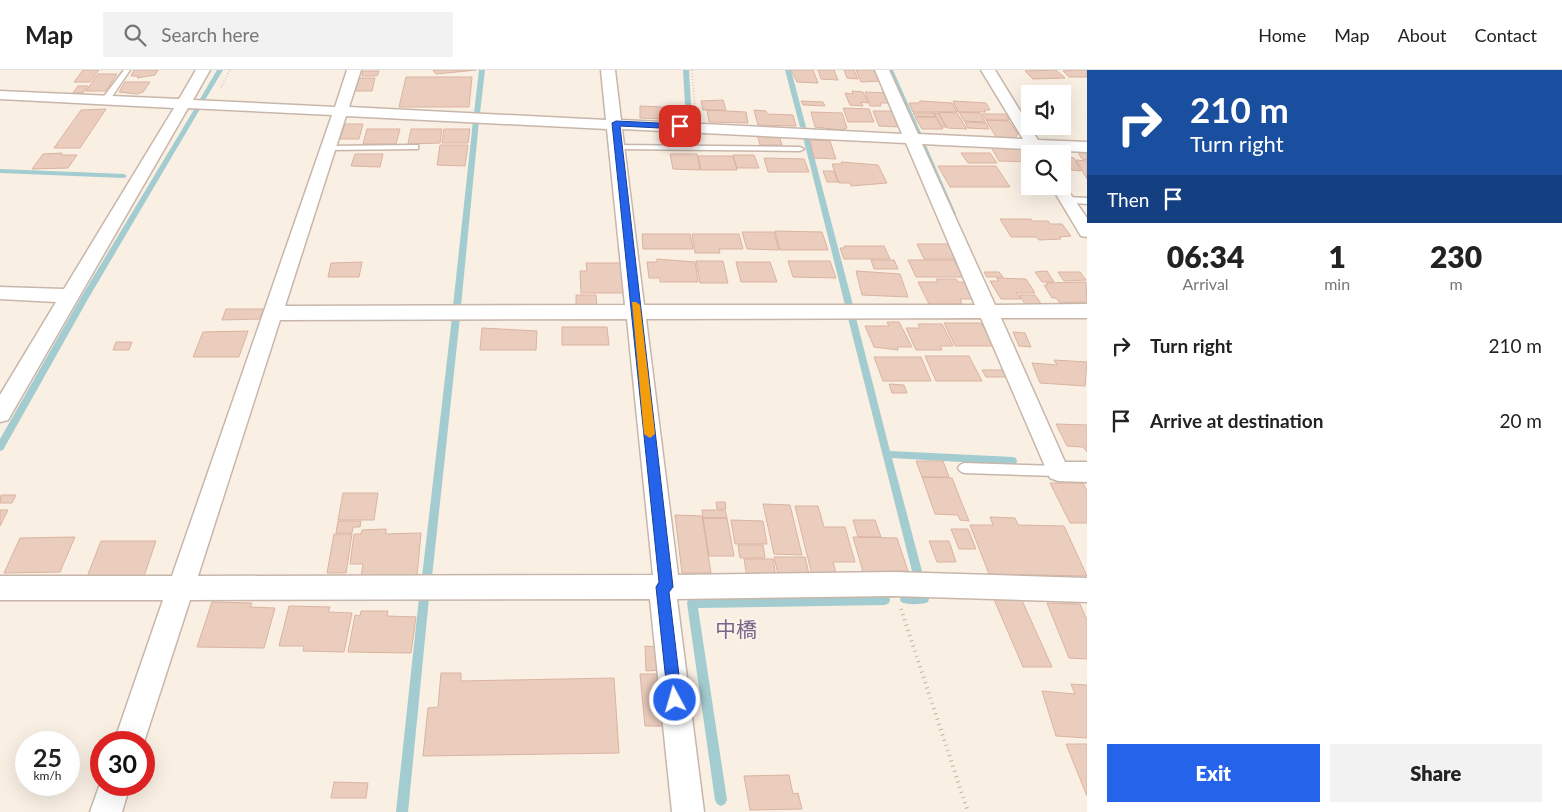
<!DOCTYPE html>
<html lang="en">
<head>
<meta charset="utf-8">
<style>
	body { margin:0; font-family:Lato,"Noto Sans JP",sans-serif; background:#f2f2f2; color:#222; height:100vh; display:flex; flex-direction:column; font-size:19px; white-space:nowrap }
	* { box-sizing:border-box; margin:0 }
	p { font-size:16px; color:#767676 }
	.icon { flex:none; width:28px; height:28px; fill:none; stroke:currentColor; stroke-width:2; stroke-linecap:round; stroke-linejoin:round }
	.map { position:relative; flex:1; overflow:hidden }
	.panel { display:flex; flex-direction:column; background:#fff; width:475px }
	.panel>* { flex:none }
	.top-card { background:#1a4fa0; color:#fff; overflow:hidden }
	.tools { position:absolute; left:1021px; top:15px; display:grid; gap:10px }
	.tools a { display:grid; place-items:center; width:50px; height:50px; border-radius:0px; background:#fff; box-shadow:0 5px 20px #0002; font-size:25px }
	.speed { position:absolute; left:15px; top:661px; display:flex; gap:10px; font-size:25px; font-weight:700; text-align:center }
	.speed>* { display:grid; place-content:center; width:65px; height:65px; border-radius:50%; background:#fff; box-shadow:0 5px 20px #0002; line-height:1 }
	.speed small { font-size:12px; font-weight:400 }
	.speed .limit { border:8px solid #d22; background:#fff; color:#111 }
	.pin { position:absolute; display:grid; place-items:center; width:42px; height:42px; color:#fff; margin:-21px; border-radius:10px; box-shadow:0 2px 8px #0006 }
	.me { position:absolute; width:55px; margin:-28px; rotate:354deg; stroke-linejoin:round; filter:drop-shadow(0 0 4px #0008) }
	.turn { display:flex; align-items:center; gap:18px; height:105px; padding:0 20px; font-size:22px }
	.turn .icon { width:65px; height:65px; stroke-width:2.5 }
	.turn b { display:block; font-size:35px; line-height:42px }
	.then { display:flex; align-items:center; height:48px; padding:0 20px; background:#0003; gap:10px; font-size:19px }
	.eta { display:flex; justify-content:space-evenly; align-items:center; height:85px; text-align:center }
	.eta b { font-size:30px; font-weight:800; line-height:35px }
	.button { display:flex; gap:10px; margin-top:auto; padding:10px 20px }
	.button a { flex:1; height:58px; border-radius:0px; background:#2563eb; color:#fff; font-size:20px; font-weight:800; line-height:58px; text-align:center }
	.button a+a { background:#f2f2f2; color:#222 }
	ul { padding:0; list-style:none }
	li { display:flex; align-items:center; gap:15px; height:75px; padding:0 20px }
	li div { flex:1 }
	li b { display:block; font-size:19px }
	li em { font-style:normal }
	header { display:flex; align-items:center; gap:30px; box-sizing:border-box; height:70px; padding:0 25px; background:#fff; border-bottom:1px solid #e0e0e0 }
	header strong { font-size:24px }
	nav { display:flex; gap:28px; margin-inline-start:auto; font-size:18px }
	.search { width:350px; height:45px; background:#f2f2f2; display:flex; align-items:center; gap:12px; box-sizing:border-box; padding:0 18px; border-radius:0px; color:#767676; font-size:19px }
	main { display:flex; flex:1; min-height:0 }
	.map>svg:first-child { display:block }
	.lines { fill:none; stroke-linecap:round; stroke-linejoin:round }
	.stream { fill:#a2ccd0; fill-rule:evenodd }
	.building { fill:#ebcdbe; stroke:#dbb3a0 }
	.service-casing { stroke:#c8b6ab; stroke-width:3 }
	.minor-casing { stroke:#c8b6ab; stroke-width:3 }
	.path-far1 { stroke:#cfb0a2; stroke-width:2; stroke-dasharray:0.5 2.5; stroke-linecap:butt }
	.path { stroke:#cfb0a2; stroke-width:4; stroke-dasharray:1 4.5; stroke-linecap:butt }
	.service { fill:#fff; fill-rule:evenodd }
	.minor { fill:#fff; fill-rule:evenodd }
	.route { fill:#2563eb; stroke:#184099 }
	.slow { fill:#f59e0b }
	.labels { text-anchor:middle; stroke-width:5; stroke-linejoin:round; paint-order:stroke }
	.near-quarter-label { font-size:21px; fill:#7a658a; stroke:#fcf3e8 }
</style>
</head>
<body>
<header>
<strong>Map</strong>
<div class="search"><svg class="icon" aria-label="search" viewBox="0 0 24 24"><circle cx="10" cy="10" r="6"/><path d="M15 15l6 6"/></svg>Search here</div>
<nav><a>Home</a><a>Map</a><a>About</a><a>Contact</a></nav>
</header>
<main>
<div class="map">
<svg width="1087" height="742" viewBox="0 0 1087 742">
	<rect width="100%" height="100%" fill="#f9efe3"/>
	<g class="lines">
		<path class="stream" d="M217,0H223L205,30H201L200,29Z
			M479,0H485L480,43L477,45L474,43Z
			M683,0H689L692,52L689,54L686,52Z
			M785,0H791L806,57L805,58L800,57Z
			M887,0H893L921,63L920,64L915,63Z
			M195,38L200,39L88,229L3,380L0,381V369L80,229Z
			M476,49L479,51L461,236L457,239L453,236L473,51Z
			M806,65L809,67L853,235L849,238L845,235L803,67Z
			M922,71L925,73L956,144L955,145H951L950,144L919,73Z
			M0,99L124,104L127,106L124,108L0,103Z
			M456,244L460,247L432,507L431,510L427,512L423,510L422,507L452,247Z
			M852,245L856,248L890,381L1013,387L1016,388L1017,391L1016,394L1013,395L892,388L923,505L922,508L918,510L914,508L913,505L848,248Z
			M424,523L428,525L429,528L408,742H396L419,528L420,525Z
			M905,524H924L928,526L929,529L928,532C921,535 908,535 901,532L900,529L901,526Z
			M885,525L889,527L890,530L889,533L885,535L698,538L727,730L725,734L721,736L717,734L715,730L687,533L688,530L692,528Z"/>
	</g>
	<path class="building" d="M83,0H99L90,12H74Z
		M134,0H158L155,5L137,8L139,6H131Z
		M433,0H476L436,4Z
		M791,0H813L818,13L797,12Z
		M818,0H834L838,10L821,9Z
		M844,0H854L858,9L847,8Z
		M856,0H878L883,11L861,12Z
		M1056,0L1065,8L1033,9L1025,1Z
		M1077,0H1087V7H1069L1063,1Z
		M363,1H379L377,6H362Z
		M98,4H117L106,21H86Z
		M406,7H472L469,37H399Z
		M359,8H375L372,21H354Z
		M125,12H150L143,22L137,24L119,22Z
		M78,16H88L83,23H73Z
		M852,21L863,22L868,33L861,32L863,36L850,35L845,23L853,24Z
		M865,22L887,23L889,33H880L881,36H870Z
		M723,30L726,40H703L701,31Z
		M801,31L823,32L825,36L803,35Z
		M920,31L952,33L957,42H913L909,33H918Z
		M953,31L986,33L990,40H984L986,42H958Z
		M640,36L684,38L685,50L640,48Z
		M843,38L869,39L874,52H848Z
		M106,39L80,78H54L81,40Z
		M707,40L746,42L748,53L709,52Z
		M754,40L766,41L767,44L793,45L796,56L758,55Z
		M873,41H894L901,57L879,56Z
		M811,42L842,43L847,58L841,60L815,57Z
		M938,42L957,43L967,59L947,58Z
		M959,42L980,43L985,52L964,51Z
		M913,43H934L936,47L915,46Z
		M934,43L939,44L946,57H942Z
		M982,44H1005L1009,50H986Z
		M915,47H936L943,59H922Z
		M986,50L1009,51L1018,64L1015,68L996,67Z
		M965,52L986,53L989,59L968,58Z
		M345,54H363L359,69H340Z
		M367,59H400L396,74H363Z
		M411,59H442L440,73L408,74Z
		M444,59H470L468,73H442Z
		M757,64L779,65L782,75H760Z
		M681,65H696L698,74H683Z
		M810,70L830,71L836,89L814,88Z
		M440,75H468L465,96L437,95Z
		M991,77L1024,78L1030,88V92L999,91Z
		M1077,81L1087,82V90L1082,89Z
		M62,83L61,85H77L68,98L32,99L43,84Z
		M961,83H990L997,93H968Z
		M355,84H383L380,97L351,96Z
		M670,84H697L700,100L673,99Z
		M733,85H754L759,98H737Z
		M1062,85L1074,88L1081,101L1062,99Z
		M698,86H733L737,100H701Z
		M764,88L804,89L809,102H768Z
		M1076,90L1087,91V109Z
		M841,92L878,95L887,113L851,116L850,113H839L832,94H842Z
		M938,96H996L1010,117H950Z
		M823,101H834L838,112H827Z
		M1000,149H1031L1032,151H1048L1050,154H1062L1071,166L1059,167L1061,169L1039,170L1036,167H1011Z
		M775,161L822,162L828,180H780Z
		M742,162H774L779,180L747,179Z
		M642,164H690L693,179H643Z
		M692,164H739L743,179H719L720,183H695Z
		M917,174H949L957,189H924Z
		M844,176H884L890,189H844L840,178H845Z
		M657,189L695,192L698,212H660V208H649L647,192H657Z
		M871,190H894L898,199H874Z
		M908,190H954L963,207H916Z
		M696,191H723L728,213H700Z
		M788,191H830L836,208L793,207Z
		M362,192L359,207H328L331,193Z
		M736,192H770L777,212H741Z
		M586,193H622L625,223H581L580,201H587Z
		M856,201L900,204L908,227L862,225Z
		M1047,201L1054,212H1042L1035,202Z
		M984,202H999L1003,207H987Z
		M1058,202H1080L1086,210L1064,211Z
		M996,208L1026,209L1035,223H1016L1021,229H1001L990,211H999Z
		M936,209H956L958,212H964L974,229H960L962,234H929L918,212H938Z
		M1086,212L1087,235L1084,232L1060,233L1056,228H1052L1044,215H1048L1046,213Z
		M576,225H596L597,236H576Z
		M1019,225H1035L1042,235H1026Z
		M226,239H263L260,249L222,250Z
		M887,252H899L912,277H897L898,280L874,277L865,256H889Z
		M944,253H981L994,276H955Z
		M918,254H942L953,276H940L942,280H916L906,258H920Z
		M562,257H607L609,275H562Z
		M482,258L537,261L536,280H480Z
		M248,261L239,287H193L203,262Z
		M1013,262L1025,263L1031,277L1019,276Z
		M116,272H132L129,280H113Z
		M925,286H969L982,311H936Z
		M874,287H921L931,311H883Z
		M1054,290L1087,292L1085,316L1040,313L1032,293L1057,295Z
		M982,300H1004L1009,307H986Z
		M889,314L904,315L907,323H892Z
		M1056,354L1087,355V382L1083,377L1067,376Z
		M916,391H943L949,407H922Z
		M922,407L952,408L969,451L960,450L958,445L935,444Z
		M1050,413H1083L1087,421V453H1070Z
		M343,423H378L374,450H338Z
		M1,425H16L12,433H0Z
		M716,432H725L726,439H717Z
		M763,434L790,435L802,485L774,484Z
		M795,436H818L824,457H845L855,492H833L837,506L812,505Z
		M0,440H8L0,456Z
		M702,440H725L727,448H703Z
		M675,445L702,446L711,503H682Z
		M990,447L1015,448L1018,455L1064,456L1087,506L989,504L970,455H993Z
		M703,448H727L734,486H709Z
		M731,450L763,451L767,474H735Z
		M853,450H875L881,467H858Z
		M338,451H361L360,457H353L352,463H336Z
		M386,459V464L421,463L417,506L361,507L363,494H350L354,464H361L362,460Z
		M951,459H968L976,479H959Z
		M334,464H352L346,503H327Z
		M75,467L60,502L4,503L20,468Z
		M853,467L897,468L908,501H892L894,506L864,505Z
		M101,471H156L144,506L87,507Z
		M929,471H949L956,492H937Z
		M738,475H763L765,488H740Z
		M774,487H805L809,504H778Z
		M744,489H773L776,507H747Z
		M1020,526L1052,597H1023L993,527Z
		M212,532L252,533L250,537L275,538L264,578L197,577Z
		M1047,533L1080,534L1087,550V589L1069,588Z
		M289,536L330,537L328,542L352,543L344,582L303,581L304,576H279Z
		M361,541H388L387,546L416,547L411,583L348,582L355,545L360,546Z
		M645,576L658,577L660,600L646,601Z
		M441,603H461V611L614,608L619,683L423,686L428,638L438,637Z
		M640,604H661L666,656H645Z
		M1071,614L1087,615V668L1056,666L1042,621L1075,624Z
		M1066,674H1087V726Z
		M789,705L793,724L798,723L802,739L750,740L744,706Z
		M334,712L368,713L366,728H331Z"/>
	<g class="lines">
		<g class="service-casing">
			<path id="service" d="M124,0H130L109,31H103L102,29Z
				M415,75H418V79L328,80L324,78L328,76Z
				M615,75L800,77L804,79L800,81L618,79H615Z
				M1067,127L1087,128V134L1064,132V128Z
				M964,393L1058,396L1062,398L1064,401L1062,404L1058,406L964,403L960,401L958,398L960,395Z"/>
		</g>
		<g class="minor-casing">
			<path id="minor" d="M196,0H210L193,30L335,37L347,0H361L349,37L606,50L601,0H615L621,50L902,64L875,0H889L918,64L1023,69L981,0H995L1038,70L1087,72V82L1044,80L1045,84H1031L1028,79L922,74L995,235L1087,234V248H1001L1065,392H1087V412L1058,411L1050,408L981,248L646,249L678,505L893,502L1087,508V532L893,526L677,529L704,742H672L650,529L190,530L144,672H114L163,530H0V506H172L332,45L188,38L8,350L0,352V325L56,232L0,229V217L64,219L174,38L0,29V21L179,29ZM346,46L607,59L625,235L285,236ZM622,59L906,73L975,235H644ZM627,249L653,505L198,506L280,250Z
				M1062,112L1087,148V167L1081,166L1051,116H1062Z
				M101,711V715H130L122,742H90Z"/>
		</g>
		<path class="path-far1" d="M692,0L695,39
			M221,17L230,0"/>
		<path class="path" d="M901,539L968,742"/>
		<use href="#service" class="service"/>
		<use href="#minor" class="minor"/>
	</g>
	<path class="route" d="M616,51L680,54L684,56L680,59L620,56L673,517L669,522L682,630L680,635L675,637L670,635L668,630L656,517L659,512L612,53Z"/>
	<path class="slow" d="M632,232H636L640,235L655,364L650,368L644,364Z"/>
	<g class="labels">
		<g class="near-quarter-label">
			<text x="736" y="567">中橋</text>
		</g>
	</g>
</svg>
<div class="tools">
<a><svg class="icon" aria-label="sound" viewBox="0 0 24 24"><path d="M4 9h4l5-4v14l-5-4H4zM17 9q2 3 0 6"/></svg></a>
<a><svg class="icon" aria-label="search" viewBox="0 0 24 24"><circle cx="10" cy="10" r="6"/><path d="M15 15l6 6"/></svg></a>
</div>
<div class="speed"><div>25<small>km/h</small></div><div class="limit">30</div></div>
<div class="pin" style="left:680px;top:56px;background:#d93025"><svg class="icon" aria-label="arrive" viewBox="0 0 24 24"><path d="M6 21V4h12l-3 4 3 4H6"/></svg></div>
<svg class="me" style="left:675px;top:630px" viewBox="-20 -20 40 40"><circle r="17" fill="#2563eb" stroke="#fff" stroke-width="3"/><path d="M0-11L8 9 0 5-8 9z" fill="#fff"/></svg>
</div>
<section class="panel">
<div class="top-card">
<div class="turn"><svg class="icon" aria-label="right" viewBox="0 0 24 24"><path d="M7 20v-9h11M14 6l5 5-5 5"/></svg><div><b>210 m</b>Turn right</div></div>
<div class="then">Then<svg class="icon" aria-label="arrive" viewBox="0 0 24 24"><path d="M6 21V4h12l-3 4 3 4H6"/></svg></div>
</div>
<div class="eta">
<div><b>06:34</b><p>Arrival</p></div>
<div><b>1</b><p>min</p></div>
<div><b>230</b><p>m</p></div>
</div>
<ul>
<li><svg class="icon" aria-label="right" viewBox="0 0 24 24"><path d="M7 20v-9h11M14 6l5 5-5 5"/></svg><div><b>Turn right</b></div><em>210 m</em></li>
<li><svg class="icon" aria-label="arrive" viewBox="0 0 24 24"><path d="M6 21V4h12l-3 4 3 4H6"/></svg><div><b>Arrive at destination</b></div><em>20 m</em></li>
</ul>
<div class="button"><a>Exit</a><a>Share</a></div>
</section>
</main>
</body>
</html>
